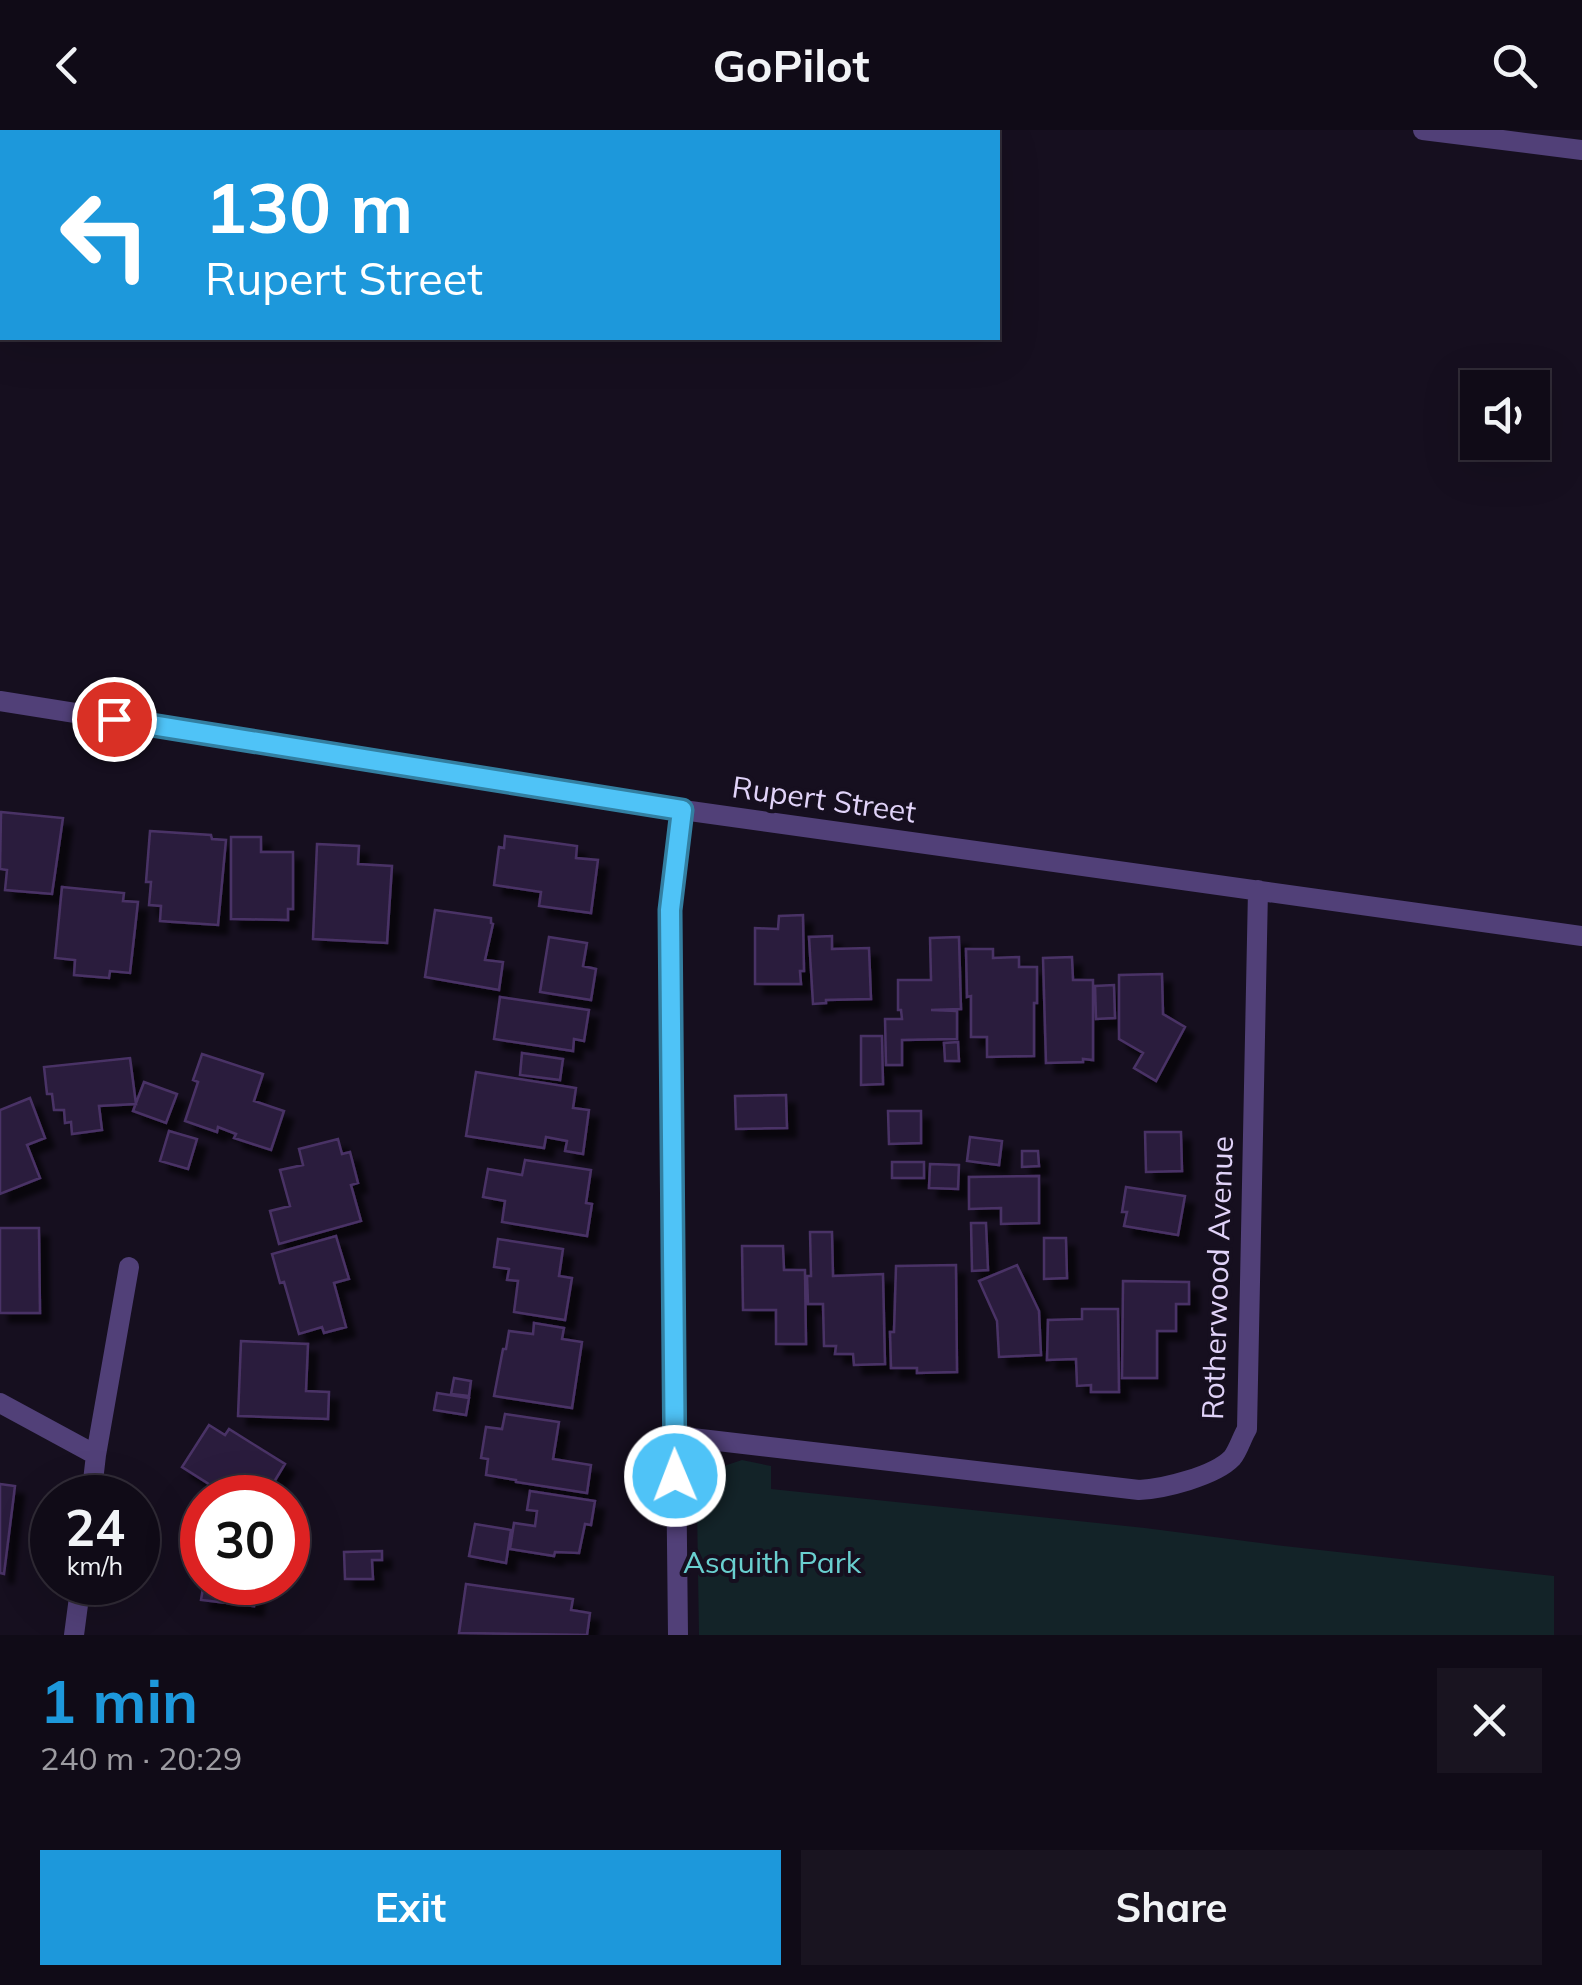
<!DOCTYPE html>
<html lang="en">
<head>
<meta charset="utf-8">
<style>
	body { margin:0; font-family:Mulish,sans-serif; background:#191420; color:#f1f3f6; height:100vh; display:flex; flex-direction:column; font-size:38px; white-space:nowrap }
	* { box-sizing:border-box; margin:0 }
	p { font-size:32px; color:#9c9ba1 }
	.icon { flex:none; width:55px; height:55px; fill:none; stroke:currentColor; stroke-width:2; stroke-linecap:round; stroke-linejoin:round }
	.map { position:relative; height:1505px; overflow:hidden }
	.side { display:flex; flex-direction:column; background:#100b17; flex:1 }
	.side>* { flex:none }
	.guide { position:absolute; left:0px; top:0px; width:1000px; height:210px; box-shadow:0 10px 40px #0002,0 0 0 2px #302b36; background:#1d98db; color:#fff; overflow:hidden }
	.fabs { position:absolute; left:1460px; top:240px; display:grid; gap:20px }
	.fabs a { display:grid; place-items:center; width:90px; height:90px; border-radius:0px; background:#100b17; box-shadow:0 10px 40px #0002,0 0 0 2px #302b36; font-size:50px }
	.speed { position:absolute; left:30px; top:1345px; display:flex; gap:20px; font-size:50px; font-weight:700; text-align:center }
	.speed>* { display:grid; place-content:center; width:130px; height:130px; border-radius:50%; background:#100b17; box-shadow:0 10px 40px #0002,0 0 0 2px #302b36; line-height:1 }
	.speed small { font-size:25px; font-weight:400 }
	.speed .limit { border:15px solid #d22; background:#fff; color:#111 }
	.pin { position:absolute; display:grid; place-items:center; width:85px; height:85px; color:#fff; margin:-42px; border:5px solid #fff; border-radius:50%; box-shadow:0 2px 10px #0007 }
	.me { position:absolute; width:110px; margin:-55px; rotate:359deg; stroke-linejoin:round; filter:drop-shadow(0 0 8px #0008) }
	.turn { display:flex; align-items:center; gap:35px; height:210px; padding:0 40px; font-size:45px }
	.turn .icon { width:130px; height:130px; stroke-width:2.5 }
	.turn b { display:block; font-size:70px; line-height:85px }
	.round { display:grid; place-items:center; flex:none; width:105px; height:105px; border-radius:0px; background:#191420 }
	.summary { display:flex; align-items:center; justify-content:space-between; height:170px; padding:0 40px }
	h1 { font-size:60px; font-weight:700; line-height:75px; color:#1d98db }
	.cta { display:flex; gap:20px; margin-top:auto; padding:20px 40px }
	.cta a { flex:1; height:115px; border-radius:0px; background:#1d98db; color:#fff; font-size:40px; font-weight:700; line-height:115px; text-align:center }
	.cta a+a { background:#191420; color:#f1f3f6 }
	header { display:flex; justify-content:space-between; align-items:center; height:130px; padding:0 40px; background:#100b17; font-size:45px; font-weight:700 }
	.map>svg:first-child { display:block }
	.green { fill:#132328 }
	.building { fill:#2c1e3d; stroke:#4a3366; stroke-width:2.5; filter:url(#shadow) }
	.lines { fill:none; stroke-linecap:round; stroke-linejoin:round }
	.street { stroke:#514078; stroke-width:20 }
	.route-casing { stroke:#337fa1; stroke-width:25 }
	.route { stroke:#4fc3f7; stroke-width:18 }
	.labels { text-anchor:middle; stroke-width:8; stroke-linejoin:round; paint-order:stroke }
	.street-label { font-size:30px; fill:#e1d3f9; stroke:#160f1f }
	.park-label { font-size:30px; fill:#69cfcf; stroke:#160f1f }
</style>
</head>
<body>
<header><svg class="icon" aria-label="back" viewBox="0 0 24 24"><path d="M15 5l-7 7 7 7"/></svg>GoPilot<svg class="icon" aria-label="search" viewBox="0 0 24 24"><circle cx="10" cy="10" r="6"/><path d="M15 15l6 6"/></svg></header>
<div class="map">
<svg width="1582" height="1505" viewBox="0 0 1582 1505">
	<defs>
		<filter id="shadow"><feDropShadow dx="9" dy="9" stdDeviation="2.5" flood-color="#0009"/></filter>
	</defs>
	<rect width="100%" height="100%" fill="#160f1f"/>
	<path class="green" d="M742,1330L771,1336V1359L1145,1398L1275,1415L1554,1446V1505H699L697,1376L713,1348L724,1336Z"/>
	<path class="building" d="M1,682L63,688L52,764L5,760L7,740L0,739Z
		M150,701L211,705L212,709L226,710L218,795L160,791L161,776L149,775L151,752H146Z
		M505,706L577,716L576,728L598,730L591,783L539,776L541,762L494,755L499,717L504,718Z
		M231,707H261V722H293V779H288V790L231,789Z
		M317,714L359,716L358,734L392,736L387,813L313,809Z
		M62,757L124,763L123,771L138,772L130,843L110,841L109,848L74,845L75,830L55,828Z
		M435,780L491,788V793L493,794L485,830L503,832L499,860L425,847Z
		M803,785L804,841H800L801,854H755V798L778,799L779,786Z
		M832,806V819L869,818L871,869L826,870V873L813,874L809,807Z
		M549,807L587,813L583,836L596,839L591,870L540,862Z
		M959,807L961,879L931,880L957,881V909L902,910V935H886L885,889H902L901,880H898V850H931L930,808Z
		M966,819H993V828L1019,827V837H1037V873H1034V926L987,927V907H971V866L967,867Z
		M1072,827L1073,850H1093V930L1083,929V932L1046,933L1043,828Z
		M1162,844L1163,884L1185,897L1156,951L1134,938L1143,923L1119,909V845Z
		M1114,855L1115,888L1096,889L1095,856Z
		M500,867L589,880L584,911L574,909L573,921L494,909Z
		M861,906H882L883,954L861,955Z
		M958,912L959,931H945L944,913Z
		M522,923L563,929L560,950L520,945Z
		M202,924L263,944L254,971L284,981L271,1020L234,1008L236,1004L218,997L217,1002L185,991L198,952L193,950Z
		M130,928L136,974L99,976L102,1000L72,1004L71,992L65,993L64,980H54L52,964H47L44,937Z
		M476,942L576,958L573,978L589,980L583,1024L565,1021L567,1011L546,1007L544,1018L466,1006Z
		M144,952L177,964L166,993L133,981Z
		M786,965L787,998L736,999L735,966Z
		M30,968L45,1008L27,1015L40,1048L0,1064V980Z
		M888,981H921V1013L889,1014Z
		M169,1001L197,1009L188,1039L160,1031Z
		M1145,1002H1181L1182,1041L1146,1042Z
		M970,1007L1002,1011L999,1035L967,1031Z
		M338,1009L342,1024L350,1022L358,1053L351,1055L361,1091L279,1114L270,1081L290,1076L280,1040L303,1035L299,1019Z
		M1022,1021H1038L1039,1036L1022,1037Z
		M525,1030L591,1040L586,1073L592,1074L587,1106L502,1092L505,1071L483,1067L488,1039L522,1045Z
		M892,1032H924V1048H892Z
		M930,1034L959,1035L958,1059L929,1058Z
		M1039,1046V1093L1001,1094V1078L969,1079V1047Z
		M1126,1057L1185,1066L1178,1105L1124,1096L1127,1082H1122Z
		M971,1093H986L988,1140L972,1141Z
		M0,1098H39L40,1183H0Z
		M810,1102H832L833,1146L883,1144L885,1234L854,1235L853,1224H835L836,1216H824L823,1174H808L807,1146H811Z
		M336,1106L349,1149L334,1153L346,1197L324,1203L322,1197L299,1204L284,1152L280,1153L272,1124Z
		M1044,1108H1066L1067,1148L1044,1149Z
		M498,1109L563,1119L559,1146L572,1148L565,1190L514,1182L518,1151L507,1150L509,1139L494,1137Z
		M742,1116H783L784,1140H805L806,1214H776V1180H743Z
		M956,1135L957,1242L917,1243V1238H891L890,1202H894L896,1136Z
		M1017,1135L1039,1181L1041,1225L999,1227L997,1191L979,1151Z
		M1123,1151L1189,1152V1174H1176V1201H1157V1248H1122Z
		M1082,1179H1118L1119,1262H1091V1255L1077,1256L1076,1229L1047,1230L1048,1190L1082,1189Z
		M534,1193L564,1198L562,1209L582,1212L572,1278L494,1266L503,1219H506L509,1201L533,1204Z
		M241,1211L308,1214L306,1261L329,1262L328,1289L238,1286Z
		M454,1248L471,1251L469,1266L451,1264Z
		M437,1263L469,1268L466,1285L434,1280Z
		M505,1284L559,1292L553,1329L591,1335L587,1363L516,1352V1350L486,1345L488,1329L481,1328L486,1297L502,1299Z
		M209,1295L225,1305L229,1299L285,1334L271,1357L287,1368H231L182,1337Z
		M0,1354L15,1356L4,1444L0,1443Z
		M530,1361L595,1371L591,1395L585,1394L579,1423L555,1422L554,1426L510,1419L514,1393L535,1396L537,1381L527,1380Z
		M190,1390L202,1391V1427L186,1425Z
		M475,1394L511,1400L506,1433L469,1426Z
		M382,1421V1430H372L373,1449H345L344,1422Z
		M204,1452H257L254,1476L201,1470Z
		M466,1454L573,1469L571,1480L590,1483L587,1505L459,1503Z"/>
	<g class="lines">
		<path class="street" d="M1423,0L1582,20
			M0,571L683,680L1582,806
			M0,1273L96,1325
			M675,1306L1139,1360C1163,1359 1215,1346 1232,1328C1238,1321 1242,1307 1247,1299L1258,760
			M91,1368L96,1325L129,1137
			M74,1505L81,1452
			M678,1505L670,780L683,680"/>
	</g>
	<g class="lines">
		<g class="route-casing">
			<path id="route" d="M114,589L682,680L670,780L675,1346"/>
		</g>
		<use href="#route" class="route"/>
	</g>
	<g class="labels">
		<g class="street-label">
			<text transform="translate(824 670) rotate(8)" y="10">Rupert Street</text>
			<text transform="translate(1218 1148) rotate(-88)" y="10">Rotherwood Avenue</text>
		</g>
		<g class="park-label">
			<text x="772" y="1443">Asquith Park</text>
		</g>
	</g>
</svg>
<div class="fabs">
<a><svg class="icon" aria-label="sound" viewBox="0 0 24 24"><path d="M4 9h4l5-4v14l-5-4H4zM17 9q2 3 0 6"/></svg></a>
</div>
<div class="speed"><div>24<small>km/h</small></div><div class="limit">30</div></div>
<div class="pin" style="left:114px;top:589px;background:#d93025"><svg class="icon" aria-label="arrive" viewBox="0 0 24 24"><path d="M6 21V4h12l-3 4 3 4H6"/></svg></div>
<svg class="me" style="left:675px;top:1346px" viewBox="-20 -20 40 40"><circle r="17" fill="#4fc3f7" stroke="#fff" stroke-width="3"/><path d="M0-11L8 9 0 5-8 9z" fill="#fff"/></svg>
<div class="guide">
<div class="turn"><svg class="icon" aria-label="left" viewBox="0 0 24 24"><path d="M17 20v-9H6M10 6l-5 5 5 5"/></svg><div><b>130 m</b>Rupert Street</div></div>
</div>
</div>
<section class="side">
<div class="summary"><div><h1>1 min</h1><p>240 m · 20:29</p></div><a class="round"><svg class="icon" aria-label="close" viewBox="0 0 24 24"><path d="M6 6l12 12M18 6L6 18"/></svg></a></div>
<div class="cta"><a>Exit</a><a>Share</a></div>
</section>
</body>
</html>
